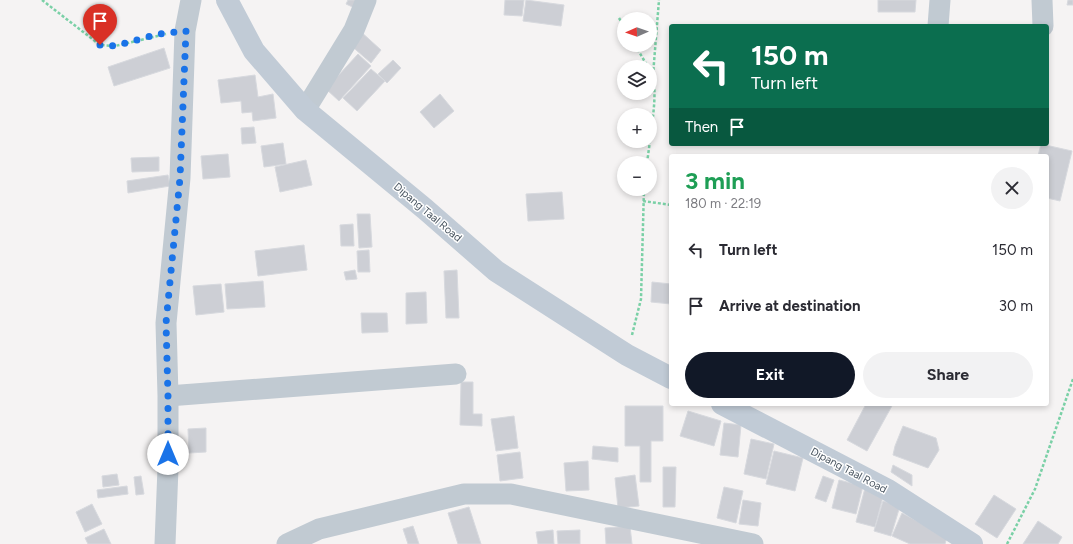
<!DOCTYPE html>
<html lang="en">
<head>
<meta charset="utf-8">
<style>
	body { margin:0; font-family:Figtree,sans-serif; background:#f2f2f3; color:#2b2b33; height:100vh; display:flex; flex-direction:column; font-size:15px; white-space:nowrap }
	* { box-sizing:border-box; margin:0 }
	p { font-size:13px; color:#7c7c81 }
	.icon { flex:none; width:22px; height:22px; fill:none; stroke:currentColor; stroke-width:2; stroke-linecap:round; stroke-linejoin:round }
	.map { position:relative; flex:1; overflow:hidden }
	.panel { position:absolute; left:669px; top:154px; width:380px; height:252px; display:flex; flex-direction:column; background:#fff; border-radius:4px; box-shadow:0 2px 6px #0003 }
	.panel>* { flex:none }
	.banner { position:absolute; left:669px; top:24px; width:380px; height:122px; border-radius:4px; box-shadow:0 2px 6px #0003; background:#0b6e4f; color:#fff; overflow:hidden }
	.needle { width:26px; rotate:268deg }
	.fabs { position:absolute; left:617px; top:12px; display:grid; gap:8px }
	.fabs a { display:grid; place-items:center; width:40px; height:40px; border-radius:50%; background:#fff; box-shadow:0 2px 6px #0003; font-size:20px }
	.pin { position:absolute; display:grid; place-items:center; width:34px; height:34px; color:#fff; margin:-41px -17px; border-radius:50% 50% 50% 0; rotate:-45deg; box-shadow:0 0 4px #0007 }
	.pin .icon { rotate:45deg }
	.me { position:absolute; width:44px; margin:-22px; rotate:0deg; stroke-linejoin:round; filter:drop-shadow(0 0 3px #0008) }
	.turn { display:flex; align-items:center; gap:14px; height:84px; padding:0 16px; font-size:18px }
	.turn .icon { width:52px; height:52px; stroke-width:2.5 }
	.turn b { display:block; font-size:28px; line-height:34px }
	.then { display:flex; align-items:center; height:38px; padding:0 16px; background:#0003; gap:8px; font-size:15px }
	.round { display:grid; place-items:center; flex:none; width:42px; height:42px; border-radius:21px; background:#f2f2f3 }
	.headline { display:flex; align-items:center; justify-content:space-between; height:68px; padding:0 16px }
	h1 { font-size:24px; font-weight:700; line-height:30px; color:#1e9e55 }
	.action { display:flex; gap:8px; margin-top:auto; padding:8px 16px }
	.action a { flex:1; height:46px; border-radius:24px; background:#111827; color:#fff; font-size:16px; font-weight:700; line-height:46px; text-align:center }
	.action a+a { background:#f2f2f3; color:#2b2b33 }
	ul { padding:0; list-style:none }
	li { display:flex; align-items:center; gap:12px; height:56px; padding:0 16px }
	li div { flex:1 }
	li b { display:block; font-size:15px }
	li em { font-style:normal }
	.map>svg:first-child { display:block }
	.building { fill:#cdcfd5; stroke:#d7d9de }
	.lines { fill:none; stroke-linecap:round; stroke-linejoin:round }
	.path { stroke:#7ad0a6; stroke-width:2.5; stroke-dasharray:3 2; stroke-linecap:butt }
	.minor { stroke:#c1cad2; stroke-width:21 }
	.secondary { stroke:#c1cbd6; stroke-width:22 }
	.route { stroke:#1a73e8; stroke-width:7; stroke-dasharray:0 12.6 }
	.labels { text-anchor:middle; stroke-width:3; stroke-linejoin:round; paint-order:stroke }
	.street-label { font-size:11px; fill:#4a5661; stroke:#fff }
</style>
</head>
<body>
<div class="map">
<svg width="1073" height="544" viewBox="0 0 1073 544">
	<rect width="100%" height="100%" fill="#f5f3f3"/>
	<path class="building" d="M348,0H363L359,10L346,4Z
		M505,0H524L522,16L504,15Z
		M526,0L564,5L561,26L523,21Z
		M878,0H916L915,12H878Z
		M1068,0H1073V5H1067Z
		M359,30L381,50L371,63L348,43Z
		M164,48L170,68L114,86L108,67Z
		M358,54L371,66L339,101L326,89Z
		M393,60L401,68L387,83L378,74Z
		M371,69L385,81L357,111L343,98Z
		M255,75L258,97L273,94L276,118L253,121L252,112L242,113L241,101L221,103L218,80Z
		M440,94L454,111L434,128L420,112Z
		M254,127L256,143L242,144L241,128Z
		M283,143L286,164L264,167L261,146Z
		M1041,144L1072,151L1060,201L1047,198V156H1038Z
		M228,154L230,177L203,179L201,156Z
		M159,157V171L132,172L131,158Z
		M306,160L312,185L280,192L275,167Z
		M168,175L170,186L128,193L127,181Z
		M562,192L564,219L528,221L526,194Z
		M357,214H370L372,247L359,248Z
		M353,224L354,246H341L340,225Z
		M304,245L307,270L258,276L255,251Z
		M369,250L370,272H358L357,251Z
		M355,270L357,279L346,280L344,272Z
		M457,270L459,318H446L444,271Z
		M263,281L265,307L227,309L225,284Z
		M652,282L671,284V304L651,302Z
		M221,284L224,312L196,315L193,286Z
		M426,292L427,323L406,324V293Z
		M361,313H387L388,332L362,333Z
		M461,382H473V414H482V426L460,425Z
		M866,404H893L867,451L847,440Z
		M625,406H663V441H651V482H640V446H625Z
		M688,411L721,421L714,446L680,436Z
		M514,416L518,448L496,451L491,419Z
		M724,423L741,425L738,457L720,455Z
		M903,426L936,438L939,450L928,468L893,455L895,446Z
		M206,428V452L189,453L188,429Z
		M751,439L774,444L766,479L744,474Z
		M593,446L618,448V462L592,459Z
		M774,451L803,458L795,491L766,484Z
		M520,452L523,478L500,481L497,455Z
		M588,461L589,490L566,491L564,463Z
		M893,465L912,475V486L891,472Z
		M663,467H676L675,507H663Z
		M117,474L119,485L103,487L102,476Z
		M635,475L639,506L618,508L615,478Z
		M141,476L144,494L136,495L134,477Z
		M823,476L834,480L826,502L815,498Z
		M839,480L863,486L856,514L832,508Z
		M127,486L128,494L98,498L97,490Z
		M724,487L743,491L736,523L717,518Z
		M865,488L884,493L875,527L856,522Z
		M994,495L1016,509L997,538L975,524Z
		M743,500L761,503L758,526L739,524Z
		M883,501L900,506L891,536L874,531Z
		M92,504L102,524L85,532L76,512Z
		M469,507L481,544H458L448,513Z
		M902,513L947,537L945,544H910L892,536Z
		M1038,521L1062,537L1058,544H1023Z
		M413,526L419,544H408L403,529Z
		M630,526L632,544H606L605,528Z
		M104,529L111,544H88L85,538Z
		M553,530L554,544H538L536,532Z
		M580,530V544H558L557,531Z"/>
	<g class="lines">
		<path class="path" d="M42,0L100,45L115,46L166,34
			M619,18L624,26
			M635,45L648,67
			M650,70C659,86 652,122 650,140
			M653,75L659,0
			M647,163L650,141
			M643,201L671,205
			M632,335L641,299L644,189
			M1007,544L1035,489L1073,379"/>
		<path class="minor" d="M1042,0L1043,26
			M938,26L940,0
			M305,110L354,30L366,0
			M168,396L456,374
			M165,544L168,468V396L166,323L180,178L185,31L191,0
			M287,544L319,529L464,494H511L753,544"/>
		<path class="secondary" d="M227,0L254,51L305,110L425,209L496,271L627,355L671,378
			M722,404L888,490L972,544"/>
	</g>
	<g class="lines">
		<path class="route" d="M100,45L115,46L158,34L186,31L180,178L166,323L168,396V454"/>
	</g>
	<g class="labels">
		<g class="street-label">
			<text transform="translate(428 212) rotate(40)" y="4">Dipang Taal Road</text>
			<text transform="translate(849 470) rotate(28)" y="4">Dipang Taal Road</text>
		</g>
	</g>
</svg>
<div class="fabs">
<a><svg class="needle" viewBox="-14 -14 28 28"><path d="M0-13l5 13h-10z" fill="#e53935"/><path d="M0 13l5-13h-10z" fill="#7c7c81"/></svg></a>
<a><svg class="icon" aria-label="layers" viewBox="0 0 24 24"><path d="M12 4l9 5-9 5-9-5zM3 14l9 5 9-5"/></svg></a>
<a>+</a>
<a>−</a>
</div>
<div class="pin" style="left:100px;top:45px;background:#d93025"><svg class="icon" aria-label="arrive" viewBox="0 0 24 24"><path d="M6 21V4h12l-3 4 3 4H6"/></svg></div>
<svg class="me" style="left:168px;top:454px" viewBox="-20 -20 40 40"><circle r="19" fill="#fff"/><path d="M0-13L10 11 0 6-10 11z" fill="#1a73e8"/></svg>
<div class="banner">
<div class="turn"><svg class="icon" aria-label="left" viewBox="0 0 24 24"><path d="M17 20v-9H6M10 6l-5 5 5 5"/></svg><div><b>150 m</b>Turn left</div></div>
<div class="then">Then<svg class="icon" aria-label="arrive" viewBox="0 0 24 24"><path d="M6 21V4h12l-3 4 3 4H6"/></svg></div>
</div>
<section class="panel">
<div class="headline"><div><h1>3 min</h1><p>180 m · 22:19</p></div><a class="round"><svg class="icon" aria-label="close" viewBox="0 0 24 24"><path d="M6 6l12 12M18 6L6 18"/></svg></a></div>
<ul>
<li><svg class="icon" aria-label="left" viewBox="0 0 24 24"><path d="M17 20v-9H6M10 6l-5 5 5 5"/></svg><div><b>Turn left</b></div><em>150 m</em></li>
<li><svg class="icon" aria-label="arrive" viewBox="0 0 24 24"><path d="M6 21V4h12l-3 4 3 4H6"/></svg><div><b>Arrive at destination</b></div><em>30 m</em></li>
</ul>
<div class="action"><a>Exit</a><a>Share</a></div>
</section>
</div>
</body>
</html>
